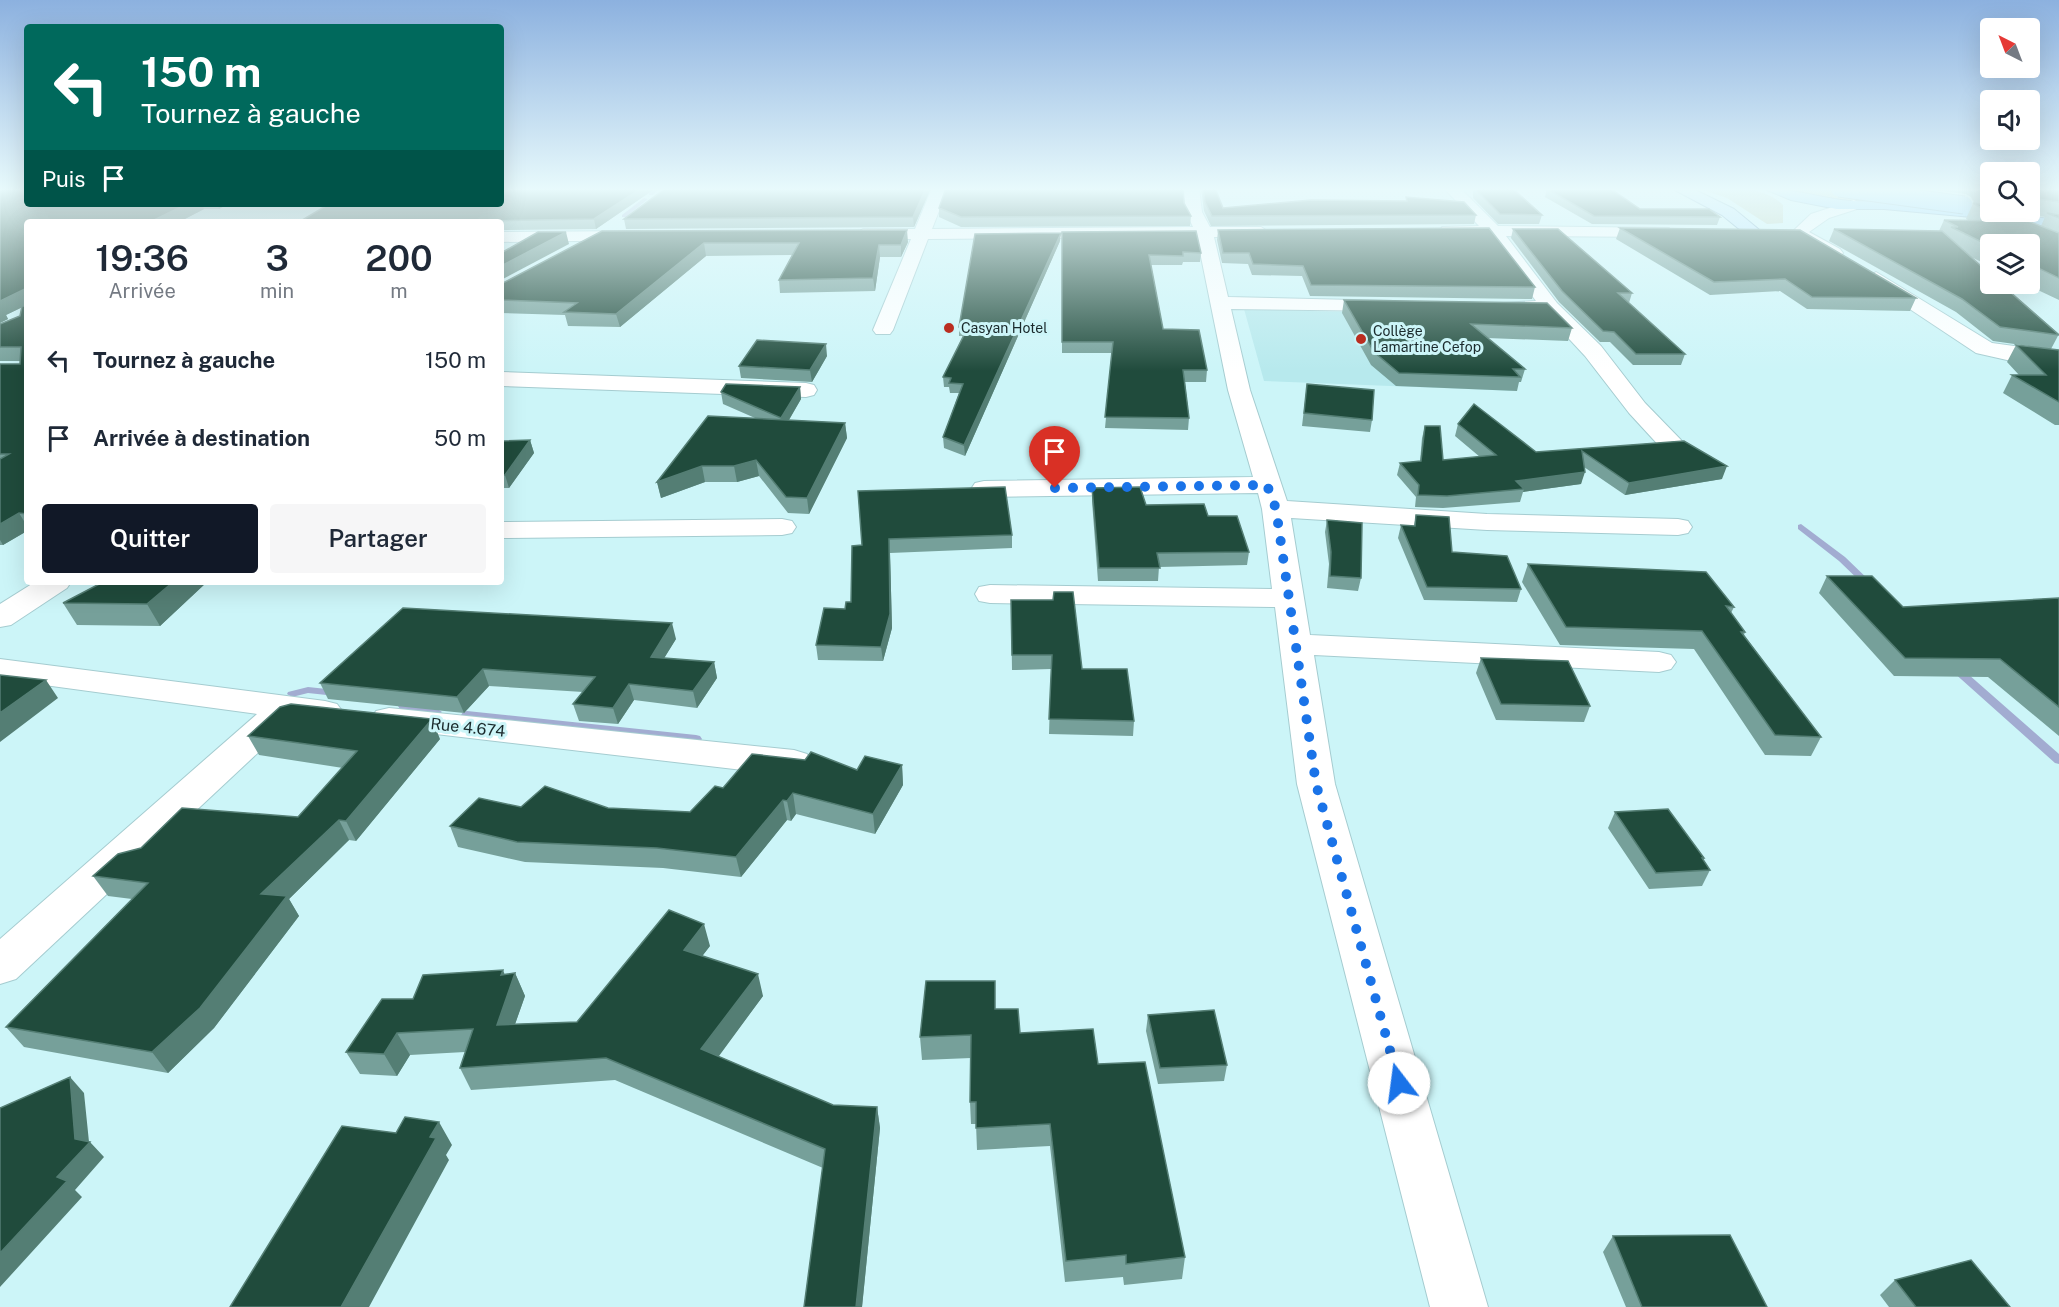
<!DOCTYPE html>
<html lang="fr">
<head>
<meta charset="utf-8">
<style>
	body { margin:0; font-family:"Public Sans",sans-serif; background:#f6f6f7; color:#1f2937; height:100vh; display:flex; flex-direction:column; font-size:22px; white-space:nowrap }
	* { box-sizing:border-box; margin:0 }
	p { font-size:20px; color:#747a83 }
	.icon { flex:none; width:33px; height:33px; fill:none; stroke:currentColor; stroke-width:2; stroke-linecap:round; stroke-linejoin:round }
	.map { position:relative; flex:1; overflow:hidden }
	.details { position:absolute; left:24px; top:219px; width:480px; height:366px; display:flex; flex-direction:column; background:#fff; border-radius:6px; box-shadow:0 6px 24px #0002 }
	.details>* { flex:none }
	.top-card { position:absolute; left:24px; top:24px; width:480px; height:183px; border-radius:6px; box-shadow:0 6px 24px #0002; background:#00695c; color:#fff; overflow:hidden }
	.needle { width:39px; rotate:318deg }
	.buttons { position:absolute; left:1980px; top:18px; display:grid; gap:12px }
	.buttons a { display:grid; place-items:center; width:60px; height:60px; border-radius:6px; background:#fff; box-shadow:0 6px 24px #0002; font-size:30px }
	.pin { position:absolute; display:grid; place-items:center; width:51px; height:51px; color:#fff; margin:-62px -26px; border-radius:50% 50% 50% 0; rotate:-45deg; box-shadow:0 0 6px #0007 }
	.pin .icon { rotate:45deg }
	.me { position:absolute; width:66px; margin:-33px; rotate:345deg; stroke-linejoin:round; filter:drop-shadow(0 0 4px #0008) }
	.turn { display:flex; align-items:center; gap:21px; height:126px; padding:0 18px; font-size:27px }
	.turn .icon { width:78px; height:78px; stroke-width:2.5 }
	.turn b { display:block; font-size:42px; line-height:51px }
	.then { display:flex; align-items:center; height:57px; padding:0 18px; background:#0003; gap:12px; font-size:22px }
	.eta { display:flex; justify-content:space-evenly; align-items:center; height:102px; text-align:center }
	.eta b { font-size:36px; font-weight:600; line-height:42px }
	.button { display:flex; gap:12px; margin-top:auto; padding:12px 18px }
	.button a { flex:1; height:69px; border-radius:6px; background:#111827; color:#fff; font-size:24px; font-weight:600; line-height:69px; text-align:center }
	.button a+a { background:#f6f6f7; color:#1f2937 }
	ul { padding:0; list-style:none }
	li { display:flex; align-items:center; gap:18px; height:78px; padding:0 18px }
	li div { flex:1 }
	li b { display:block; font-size:22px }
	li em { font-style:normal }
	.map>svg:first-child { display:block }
	.built { fill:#b7e9ed }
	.green { fill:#baccb0 }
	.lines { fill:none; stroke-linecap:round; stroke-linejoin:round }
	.stream { fill:#a2acd1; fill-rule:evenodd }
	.minor-casing { stroke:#a5ccd0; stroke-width:2 }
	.major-casing { stroke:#5f94b4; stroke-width:2 }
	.highway-casing { stroke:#5f94b4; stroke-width:2 }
	.minor { fill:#fff; fill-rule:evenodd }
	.major { fill:#b5e2fe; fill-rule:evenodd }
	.highway { fill:#84cefe; fill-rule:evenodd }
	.highway-bridge-casing { stroke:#5f94b4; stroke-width:19; stroke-linecap:butt }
	.highway-bridge { stroke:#84cefe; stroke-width:17 }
	.wall { fill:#76a09a; fill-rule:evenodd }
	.shaded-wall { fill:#547e74 }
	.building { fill:#204b3c; stroke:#547e74; stroke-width:1.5 }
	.route { stroke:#1a73e8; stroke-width:10; stroke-dasharray:0 18 }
	.poi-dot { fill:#ba2d20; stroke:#ccf5f8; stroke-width:2 }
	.labels { text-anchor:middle; stroke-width:6; stroke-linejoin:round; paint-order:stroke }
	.far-poi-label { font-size:14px; fill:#1a292b; stroke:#ccf5f8; text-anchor:start }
	.street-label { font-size:16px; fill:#1a292b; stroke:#ccf5f8 }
</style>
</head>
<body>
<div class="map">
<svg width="2059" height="1307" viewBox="0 0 2059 1307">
	<rect width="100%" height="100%" fill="#ccf5f8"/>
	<path class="built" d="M1244,309L1342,312L1444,311L1521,382L1510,383L1517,391L1264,381Z"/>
	<path class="green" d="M1697,188C1724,188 1762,184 1783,205V223L1767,224L1727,198Z
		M1782,188H1879L1878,199C1849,204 1810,200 1782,188Z"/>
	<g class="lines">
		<path class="stream" d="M655,188H660L653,195H649V193Z
			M644,198L648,199L626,217H622V215Z
			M1801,524L1845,557L1872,583L1874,585L1872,587H1866L1839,561L1798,529V525Z
			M1956,666L1960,667L2059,754V764L2055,763L1952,671L1951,669L1952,667Z
			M308,687L336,690L341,693L336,696L308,693L292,697L287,694L288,692Z
			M404,702L436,708L442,712L436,716L400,709L398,706Z
			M467,711L696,735L700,736L702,739L700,742L696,743L463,718L461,715L463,712Z"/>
		<g class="minor-casing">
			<path id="minor" d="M932,188H948L932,229L1193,227L1186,212L1183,188H1199L1202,212L1210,227H1261L1269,232L1261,237H1214L1228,297L1395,301L1398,305L1388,311L1231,309L1250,390L1287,501L1487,514L1678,519L1688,521L1692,527L1688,533L1678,535L1487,530L1291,518L1310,635L1659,652L1671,655L1676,662L1671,669L1659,672L1314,655L1335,784L1488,1307H1430L1297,784L1275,607L990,603L979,601L975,594L979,587L990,585L1272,589L1262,509L1258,493L984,497L975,495L971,489L975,483L984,481L1253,477L1228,390L1197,237L928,239L893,330L890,334H876L873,330L911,239H863L855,234L863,229H915Z
				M1444,188H1460L1498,226L1669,228L1671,232L1663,237L1506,236L1557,303L1601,346L1645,403L1681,440L1685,445L1681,450L1672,453L1663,450L1629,413L1585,356L1545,313L1504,311L1501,307L1504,303L1536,301L1488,236L1442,235L1440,231L1442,227L1479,226Z
				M1854,200L1862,205L1860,208L1829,218L1809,232L1840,249L1843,253L1840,257H1828L1791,233L1811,214Z
				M637,231L643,232L646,236L643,240L501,242V232Z
				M1876,272L1992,343L2059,352V366L2007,360L1976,353L1869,282L1867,278Z
				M501,372L806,383L814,385L817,390L814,395L806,397L501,386Z
				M782,519L792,521L796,527L792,533L782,535L501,538V522Z
				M35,582H71L67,588L11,625L0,627V604Z
				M0,659L325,701L337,704L343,712L337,720L325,723L294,719L16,979L0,984V939L257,714L0,679Z
				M389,708L794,750L807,754L813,763L807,772L794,776L376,727L371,719L376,711Z"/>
		</g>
		<g class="major-casing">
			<path id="major" d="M1671,188H1691L1734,209L1763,233L1755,238L1749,237L1722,215Z"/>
		</g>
		<g class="highway-casing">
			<path id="highway" d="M1762,188C1803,188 1843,208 1885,199L1893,191L1898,189L1908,196L1903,201L1983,208L1990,212L2059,220V230L1983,218L1884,209H1837L1791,200Z"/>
		</g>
		<use href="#minor" class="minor"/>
		<use href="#major" class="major"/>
		<use href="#highway" class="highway"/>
		<g class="highway-bridge-casing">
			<path id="highway-bridge" d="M1839,188L1964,205"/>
		</g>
		<use href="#highway-bridge" class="highway-bridge"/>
	</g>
	<path class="wall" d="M656,188L596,229L501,230V222H299Z
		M931,188L914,227L626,229L624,219Z
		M1201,188H1215L1223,208L1406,201V197L1476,215L1474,224L1211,226L1204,211Z
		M1473,188H1513L1512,189L1542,215L1539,224H1498L1473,198Z
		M1921,188H1990V212H2030V188H2059V300L2025,284H2030V244H1990V266L1971,257L2059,334L2051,349L1993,341L1956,312L1829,241L1834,229L1939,231L1944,220H1968L1966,219L1973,203H1974L1971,197L1966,194ZM2006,212L2026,214L2045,217L2041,226Z
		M1547,189L1640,209L1720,217L1717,225L1592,224L1545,197Z
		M1184,203L1191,216L1190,226L961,227L939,217V208Z
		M27,204H228L219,209H204L179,222H27V305L24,306H27V531L3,545H0V364H20V361H0V324L20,316L22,307L6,315L8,319L0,323Z
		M1620,228L1916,298L1910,311L1807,309L1780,291L1710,295L1616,239Z
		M1513,229L1632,293L1629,303L1685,354L1681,365H1633L1610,342H1600L1559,302L1511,238Z
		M1218,230L1535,287L1532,299L1310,296L1302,276L1252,275L1248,264L1222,263L1217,240Z
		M602,231L908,242L901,257H880L875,291L780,293L779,280L792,255L706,256L620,327L568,326L565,315L501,313V284Z
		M1062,232L1201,253L1200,262H1183L1182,265H1151L1163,329L1207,370L1206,382H1185L1189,418L1188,430L1105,428L1112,353H1062Z
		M1060,241L965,456L944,448L943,437L959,393H950L949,387H944L943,377L963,336H959V327Z
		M1344,300L1572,328L1568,341L1487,338L1525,369L1521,382H1519L1517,391L1396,386L1371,365L1342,313Z
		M2016,345L2059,350V425H2055L2003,393L2012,375H2019L2007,362Z
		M827,356L812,382L741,378L739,366Z
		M1307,384L1372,420L1370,432L1302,426Z
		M800,387L801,399L789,420L845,423L847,438L809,514L788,513L759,476L737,482H705L661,498L657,482L755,418L723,404L721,392Z
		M1458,424L1536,452L1684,441L1722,479L1625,495L1584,467L1581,484L1523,492L1520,502L1443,508L1415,507L1416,497L1397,475L1400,463L1420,462L1422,438L1425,426L1443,460L1480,457L1455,436Z
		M530,440L534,453L509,488H501V441Z
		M1092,488L1146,505L1208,516L1249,552L1247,565L1159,567L1158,581H1098L1092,501Z
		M858,491L1012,535V548L890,553L892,628L883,661L818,660L816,645L851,602L862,545Z
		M1416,515L1452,552L1521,589L1517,602L1424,600L1398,538L1401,525L1414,526Z
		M1327,520L1361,578L1358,591L1327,588L1329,564L1325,532Z
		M1528,564L1734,607L1731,613L1745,632L1744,635L1821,737L1811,756L1765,755L1694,649L1560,645L1522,582Z
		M1827,576L1903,607L2059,598V736L1988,677L1894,676L1819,593Z
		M95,582H207L160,626L77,625L63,603L97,585Z
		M1011,600L1134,721L1133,736L1049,734L1051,669L1012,670Z
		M676,639L664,658L714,662L717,678L697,708L634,700L618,724L579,721L573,704L583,692L489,686L464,713L328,699L320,683Z
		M1481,658L1590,706L1584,722L1496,720L1476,673Z
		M248,736L440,739L356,841L349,840L289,899L299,916L214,1028L168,1073L24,1047L6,1027L132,899L108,896L93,876L298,817L343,768L259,755Z
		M805,760L857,770L902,765L903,785L875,834L796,814L791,821L787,820L741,877L663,868L525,862L458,847L450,826L521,807L608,808L690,812L723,788Z
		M1615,812L1704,858L1703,860L1710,870L1702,886L1649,889L1608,828Z
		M710,946L702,956L763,996L718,1056L833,1105L877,1107L880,1128L862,1307H804L823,1168L615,1080L471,1090L460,1068L465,1052L410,1055L397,1076L360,1074L346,1052L413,999L504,974L515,973L525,996L515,1024L577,1022Z
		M1148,1015L1227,1065L1224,1081L1158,1084L1146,1031Z
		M1020,1033L1098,1064L1185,1257L1182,1279L1124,1285L1123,1277L1065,1282L1050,1146L977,1150L976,1124H971L970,1102L971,1058L922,1060L920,1037Z
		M1613,1236L1767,1307H1626L1603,1252Z
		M1895,1280L2010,1307H1889L1880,1295Z"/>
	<path class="shaded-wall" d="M642,188H656L596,229L594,219Z
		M926,188H931L914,227L913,217Z
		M187,204H202L204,209L179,222H150Z
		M217,204H228L219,209Z
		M907,230L908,242L901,257V245Z
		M566,232L569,244L501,280V266Z
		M1061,233L1060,241L965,456L964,445Z
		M704,243L706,256L620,327L616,314Z
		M879,245L880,257L875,291L873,278Z
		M27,288V305L6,315L8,319L0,323V301Z
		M826,344L827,356L812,382L810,370Z
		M800,387L801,399L783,430L781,418Z
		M845,423L847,438L809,514L807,498Z
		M530,440L534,453L509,488L505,475Z
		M756,460L759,476L737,482L734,466Z
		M702,466L705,482L661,498L657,482Z
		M1727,466L1722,479L1625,495L1629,483Z
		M1585,472L1581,484L1523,492L1524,489L1516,481Z
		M19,513L27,526V531L3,545L0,540V524Z
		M889,539L890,553L892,628L883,661L881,647Z
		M173,582H207L160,626L147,604Z
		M672,623L676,639L655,673L651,657Z
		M714,662L717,678L697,708L693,691Z
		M483,669L489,686L464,713L457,697Z
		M46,680L58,698L0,742V713Z
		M629,684L634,700L618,724L613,708Z
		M432,719L440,739L356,841L346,821Z
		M902,765L903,785L875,834L873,814Z
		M793,793L796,814L791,821L787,801Z
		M783,800L787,820L741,877L736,857Z
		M339,820L349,840L289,899L299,916L214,1028L168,1073L152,1052L261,894Z
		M704,924L710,946L690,972L684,950Z
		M503,970L510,988L515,973L525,996L507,1047L497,1025L501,975Z
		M758,974L763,996L708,1071L701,1049Z
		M397,1033L410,1055L397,1076L384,1054Z
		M70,1077L84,1093L89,1142H90L104,1157L75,1190L82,1197L0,1287V1253L57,1177L75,1139Z
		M877,1107L880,1128L862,1307H856Z
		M439,1122L452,1145L446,1155L449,1160L369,1307H341L430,1137Z"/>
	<path class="building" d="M0,188H27V204H187L150,222H27V288L0,301Z
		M501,188H642L594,219L422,222H299L329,204H501Z
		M666,188H926L913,217L624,219Z
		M946,188H1183L1184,203L1191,216L961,217L939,208Z
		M1203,188H1215L1223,208L1311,200L1407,201L1406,197L1464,202L1476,215L1212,216L1205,202Z
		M1475,188H1512L1542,215L1500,214L1475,189Z
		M1981,188H1990V192L1982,190Z
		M2030,188H2059V202L2030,198Z
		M1547,189H1611L1640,209H1709L1720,217L1594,216Z
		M1973,203L1988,205L1990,206V212H2005L2059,233V278L2030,264V244H1990V246L1951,227H1958L1944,220L2002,221Z
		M2047,213L2059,215V218Z
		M1489,228L1535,287L1311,285L1303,266L1253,264L1249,253H1223L1218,230Z
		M1620,228L1800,230L1916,298L1812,297L1785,279L1714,282Z
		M1513,229H1558L1632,293H1618L1685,354H1636L1614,332L1603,331L1562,291Z
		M1834,229L1942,231L1990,274V284H2001L2059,335L2000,327L1962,299Z
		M907,230L901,245H879L873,278L779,280L799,243H704L616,314L564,312L577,303L501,300V284L602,231Z
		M1196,231L1201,253L1183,252V256L1149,255L1163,329L1199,330L1207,370H1183L1189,418L1105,417L1113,342H1062V232Z
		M538,232H566L501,266V253Z
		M1061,233L964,445L943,437L963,384L949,383L951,378L943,377L968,327H959L975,234Z
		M1344,300L1547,303L1572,328L1471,324L1525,369H1513L1520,377L1399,373L1374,352Z
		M22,306H27V514L19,513L0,524V459L9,454H0V364H20L21,347H0V324L20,316Z
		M757,340L826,344L810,370L739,366Z
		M2016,345L2059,350V402L2012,375H2046Z
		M726,384L800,387L781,418L721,392Z
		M1307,384L1374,390L1372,420L1304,413Z
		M1474,404L1536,452L1684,441L1727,466L1629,483L1582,451L1585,472L1516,481L1524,489L1447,496L1418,495L1419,485L1400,463L1421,461L1425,426H1440L1443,460L1496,455L1458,424Z
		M708,416L845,423L807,498L786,497L756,460L734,466H702L657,482Z
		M530,440L505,475H501V441Z
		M1005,487L1012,535L889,539L890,614L881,647L816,645L824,608L845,609L846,602H851L852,546L862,545L858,491Z
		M1140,487L1146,505L1204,504L1208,516H1237L1249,552L1157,553L1160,568H1099L1092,488Z
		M1416,515L1449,517L1452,552L1507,556L1521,589L1427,587L1401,525L1415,526Z
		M1327,520L1362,523L1361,578L1330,576L1331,552Z
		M1528,564L1706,572L1734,607L1726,606L1745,632H1741L1821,737L1775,735L1702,631L1566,627Z
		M1827,576H1872L1903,607L2059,598V707L2000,659L1905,658Z
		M103,582H173L147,604L63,603Z
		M1054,592H1073L1082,669H1127L1134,721L1049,719L1052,655H1012L1011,600H1053Z
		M403,608L672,623L651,657L714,662L693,691L629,684L613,708L573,704L595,677L483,669L457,697L320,683Z
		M1481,658L1568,661L1590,706L1501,704Z
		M0,675L46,680L0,713Z
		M291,704L432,719L346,821L339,820L261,894L287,896L200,1008L152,1052L6,1027L148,883L93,876L118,854L141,848L182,808L298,817L357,751L248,736L280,707Z
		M811,752L857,770L865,756L902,765L873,814L793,793L787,801L783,800L736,857L657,848L517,842L450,826L479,798L521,807L545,786L608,808L690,812L715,786L723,788L752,754L805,760Z
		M1668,809L1704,858H1702L1710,870L1656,873L1615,812Z
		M669,910L704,924L684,950L758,974L701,1049L833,1105L877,1107L856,1307H804L825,1149L606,1058L460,1068L473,1029L397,1033L384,1054L346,1052L382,999H413L423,975L503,970L501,975L515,973L497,1025L577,1022Z
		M926,981H995V1009H1018L1020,1033L1093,1029L1098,1064L1145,1062L1185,1257L1126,1264V1255L1066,1261L1050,1124L976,1128V1102H970L971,1035L920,1037Z
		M1214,1010L1227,1065L1160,1068L1148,1015Z
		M70,1077L75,1139L90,1142L57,1177L67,1181L0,1253V1108Z
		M405,1117L439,1122L430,1137L436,1138L341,1307H230L342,1126L396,1133Z
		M1730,1235L1767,1307H1642L1613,1236Z
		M1971,1260L2010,1307H1916L1895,1280Z"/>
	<linearGradient id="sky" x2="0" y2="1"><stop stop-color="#8cb1df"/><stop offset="0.51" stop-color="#e8fafc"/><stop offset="1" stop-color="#e8fafc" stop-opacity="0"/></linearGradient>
	<rect width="2059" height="371" fill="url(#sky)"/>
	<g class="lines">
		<path class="route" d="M1055,488L1267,485L1276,509L1316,784L1399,1083"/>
	</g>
	<g class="poi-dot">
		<circle cx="949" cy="328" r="6"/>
		<circle cx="1361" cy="339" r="6"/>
	</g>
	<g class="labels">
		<g class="far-poi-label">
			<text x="961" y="333">Casyan Hotel</text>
			<text x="1373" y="336">Collège<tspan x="1373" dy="16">Lamartine Cefop</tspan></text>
		</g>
		<g class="street-label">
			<text transform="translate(468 727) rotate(6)" y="6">Rue 4.674</text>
		</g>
	</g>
</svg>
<div class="buttons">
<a><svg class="needle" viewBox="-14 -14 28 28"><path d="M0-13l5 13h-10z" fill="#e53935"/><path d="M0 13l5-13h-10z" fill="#747a83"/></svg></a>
<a><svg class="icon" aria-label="sound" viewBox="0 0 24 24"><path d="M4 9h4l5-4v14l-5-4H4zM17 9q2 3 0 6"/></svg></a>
<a><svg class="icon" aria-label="search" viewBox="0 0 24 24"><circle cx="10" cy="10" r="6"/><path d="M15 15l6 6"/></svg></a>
<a><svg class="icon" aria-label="layers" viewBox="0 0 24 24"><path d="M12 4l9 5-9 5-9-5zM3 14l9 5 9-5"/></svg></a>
</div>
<div class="pin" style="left:1055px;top:488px;background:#d93025"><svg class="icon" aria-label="arrive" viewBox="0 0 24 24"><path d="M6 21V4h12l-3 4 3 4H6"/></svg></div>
<svg class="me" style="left:1399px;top:1083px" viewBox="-20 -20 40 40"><circle r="19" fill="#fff"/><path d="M0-13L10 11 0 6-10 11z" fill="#1a73e8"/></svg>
<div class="top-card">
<div class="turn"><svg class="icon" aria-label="left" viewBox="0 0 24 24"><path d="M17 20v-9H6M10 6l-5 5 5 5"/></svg><div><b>150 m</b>Tournez à gauche</div></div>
<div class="then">Puis<svg class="icon" aria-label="arrive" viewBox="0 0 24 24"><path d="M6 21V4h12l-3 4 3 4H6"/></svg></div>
</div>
<section class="details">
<div class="eta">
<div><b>19:36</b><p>Arrivée</p></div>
<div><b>3</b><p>min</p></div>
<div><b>200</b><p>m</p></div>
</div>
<ul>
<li><svg class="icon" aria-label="left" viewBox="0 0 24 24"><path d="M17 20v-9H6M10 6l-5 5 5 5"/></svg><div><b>Tournez à gauche</b></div><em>150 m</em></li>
<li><svg class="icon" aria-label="arrive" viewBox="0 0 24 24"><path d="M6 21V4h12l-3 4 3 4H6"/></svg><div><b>Arrivée à destination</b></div><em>50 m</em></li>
</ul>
<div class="button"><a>Quitter</a><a>Partager</a></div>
</section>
</div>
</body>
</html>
